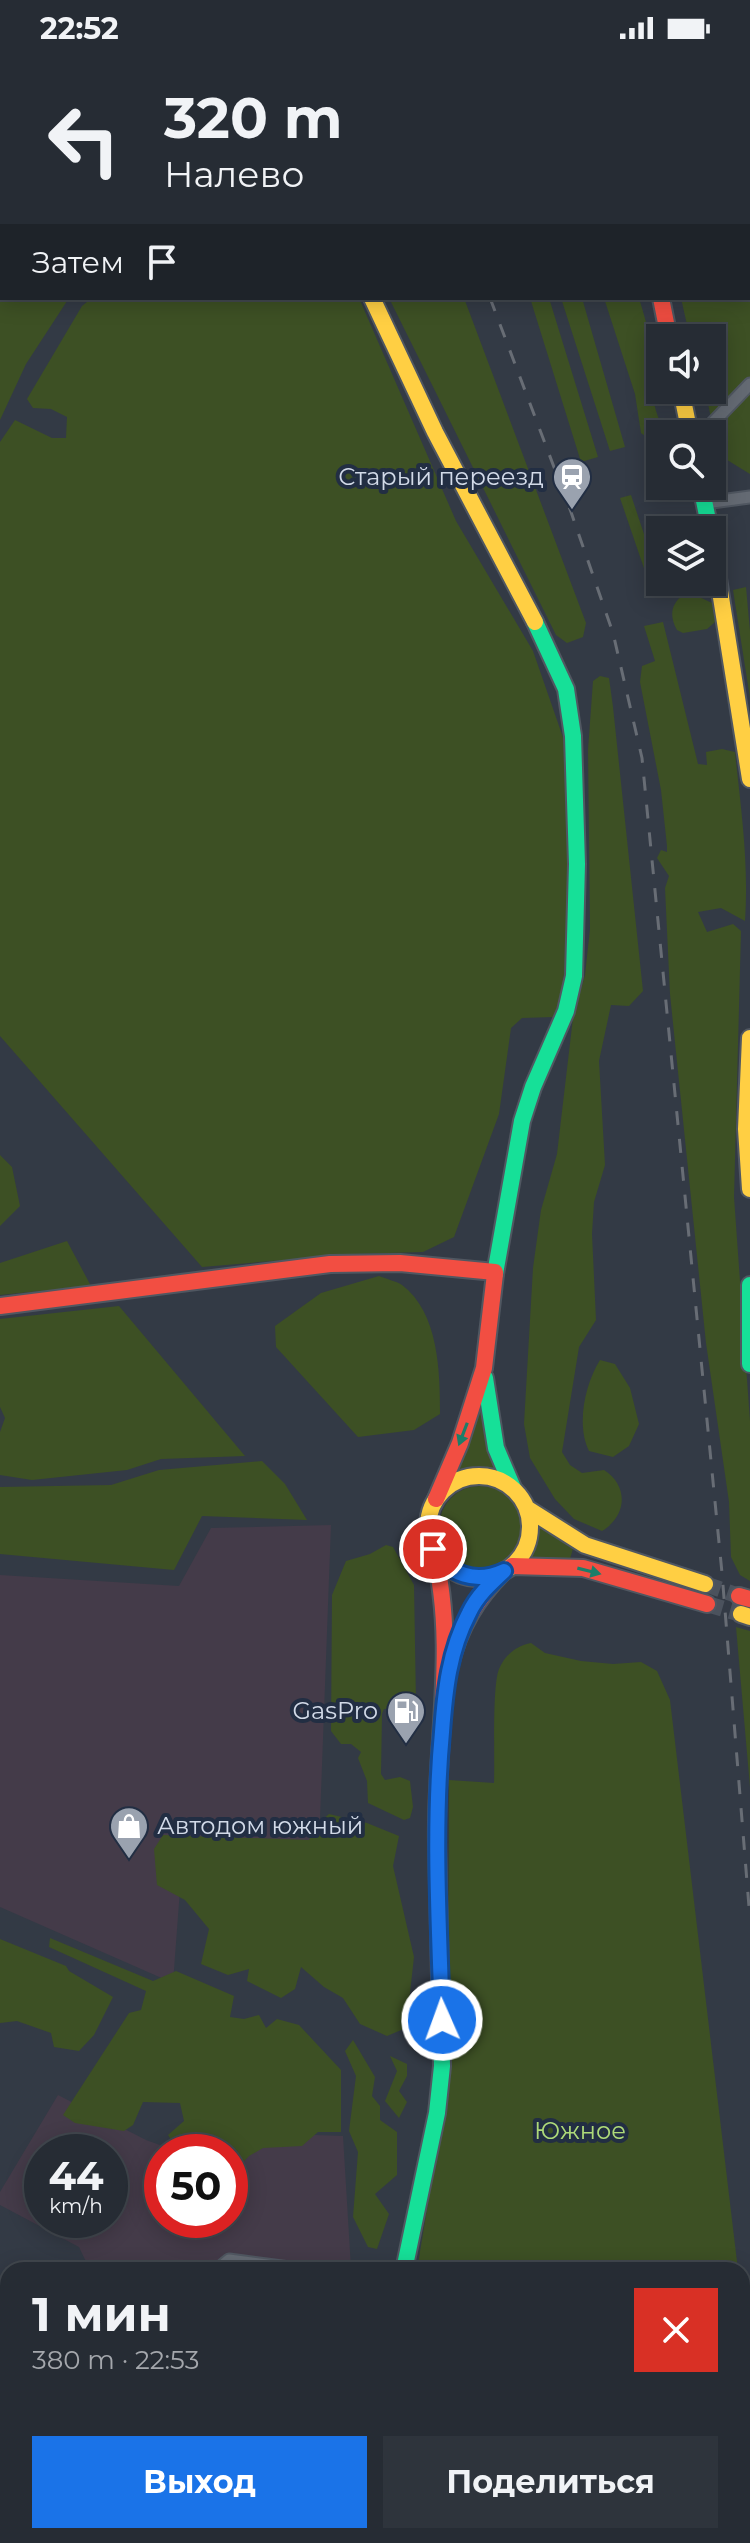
<!DOCTYPE html>
<html lang="ru">
<head>
<meta charset="utf-8">
<style>
	body { margin:0; font-family:Montserrat,sans-serif; background:#2e343c; color:#f1f3f6; height:100vh; display:flex; flex-direction:column; font-size:30px; white-space:nowrap }
	* { box-sizing:border-box; margin:0 }
	p { font-size:26px; color:#a4a7ac }
	.icon { flex:none; width:44px; height:44px; fill:none; stroke:currentColor; stroke-width:2; stroke-linecap:round; stroke-linejoin:round }
	.map { position:relative; flex:1; overflow:hidden }
	.side { position:absolute; left:0px; top:2206px; width:750px; height:282px; display:flex; flex-direction:column; background:#262c34; border-radius:24px 24px 0 0; box-shadow:0 4px 20px #0003,0 0 0 2px #42484f }
	.side>* { flex:none }
	.top-card { position:absolute; left:0px; top:0px; width:750px; height:244px; box-shadow:0 4px 20px #0003,0 0 0 2px #42484f; background:#262c34; color:#f1f3f6; overflow:hidden }
	.tools { position:absolute; left:646px; top:268px; display:grid; gap:16px }
	.tools a { display:grid; place-items:center; width:80px; height:80px; border-radius:0px; background:#262c34; box-shadow:0 4px 20px #0003,0 0 0 2px #42484f; font-size:40px }
	.speed { position:absolute; left:24px; top:2078px; display:flex; gap:16px; font-size:40px; font-weight:700; text-align:center }
	.speed>* { display:grid; place-content:center; width:104px; height:104px; border-radius:50%; background:#262c34; box-shadow:0 4px 20px #0003,0 0 0 2px #42484f; line-height:1 }
	.speed small { font-size:20px; font-weight:400 }
	.speed .limit { border:12px solid #d22; background:#fff; color:#111 }
	.pin { position:absolute; display:grid; place-items:center; width:68px; height:68px; color:#fff; margin:-34px; border:4px solid #fff; border-radius:50%; box-shadow:0 2px 8px #0007 }
	.me { position:absolute; width:88px; margin:-44px; rotate:358deg; stroke-linejoin:round; filter:drop-shadow(0 0 6px #0008) }
	.turn { display:flex; align-items:center; gap:28px; height:168px; padding:0 32px; font-size:36px }
	.turn .icon { width:104px; height:104px; stroke-width:2.5 }
	.turn b { display:block; font-size:56px; line-height:68px }
	.then { display:flex; align-items:center; height:76px; padding:0 32px; background:#0003; gap:16px; font-size:30px }
	.round { display:grid; place-items:center; flex:none; width:84px; height:84px; border-radius:0px; background:#2e343c }
	.summary { display:flex; align-items:center; justify-content:space-between; height:136px; padding:0 32px }
	h1 { font-size:48px; font-weight:700; line-height:60px }
	.cta { display:flex; gap:16px; margin-top:auto; padding:16px 32px }
	.cta a { flex:1; height:92px; border-radius:0px; background:#1a73e8; color:#fff; font-size:32px; font-weight:700; line-height:92px; text-align:center }
	.cta a+a { background:#2e343c; color:#f1f3f6 }
	.status { display:flex; justify-content:space-between; align-items:center; height:56px; padding:0 40px; background:#262c34; direction:ltr }
	.status svg { height:22px; fill:currentColor }
	.map>svg:first-child { display:block }
	.built { fill:#303e57 }
	.industrial { fill:#443b49; fill-rule:evenodd }
	.green { fill:#3d5024 }
	.lines { fill:none; stroke-linecap:round; stroke-linejoin:round }
	.primary-tunnel { stroke:#4b525d; stroke-width:16; stroke-dasharray:16 8; stroke-linecap:butt }
	.street-casing { stroke:#505761; stroke-width:15 }
	.fast-casing { stroke:#505761; stroke-width:20 }
	.slow-casing { stroke:#505761; stroke-width:20 }
	.jam-casing { stroke:#505761; stroke-width:20 }
	.street { stroke:#646a73; stroke-width:11 }
	.fast { stroke:#16e098; stroke-width:16 }
	.slow { stroke:#ffcf43; stroke-width:16 }
	.jam { stroke:#f24e42; stroke-width:16 }
	.rail { stroke:#686d75; stroke-width:3; stroke-dasharray:14 14; stroke-linecap:butt }
	.oneway { fill:#1d7e69 }
	.route-casing { stroke:#114b97; stroke-width:20 }
	.route { stroke:#1a73e8; stroke-width:14 }
	.labels { text-anchor:middle; stroke-width:8; stroke-linejoin:round; paint-order:stroke }
	.poi-label { font-size:24px; fill:#d2dae8; stroke:#222e43; text-anchor:end }
	.park-label { font-size:24px; fill:#aeda79; stroke:#222e43 }
</style>
</head>
<body>
<div class="status"><b>22:52</b><svg viewBox="0 0 49 12"><path d="M0 12V9h3v3zM5 12V6h3v6zM10 12V3h3v9zM15 12V0h3v12zM26 1h20v11H26zM47 4h2v5h-2z"/></svg></div>
<div class="map">
<svg width="750" height="2487" viewBox="0 0 750 2487">
	<rect width="100%" height="100%" fill="#333a45"/>
	<path class="built" d="M63,2480H368L369,2487H59Z"/>
	<path class="industrial" d="M331,1469L319,1790L184,1780L173,1927L0,1851V1519L179,1530L211,1472Z
		M58,2039L146,2084L179,2096H162V2164H230V2096L286,2078L343,2080L351,2212L244,2200L223,2201L215,2214H90L79,2191L0,2149V2136ZM42,2096H110V2164H42Z"/>
	<path class="green" d="M0,0H225L2,2V242H69L26,308L0,364Z
		M625,0H750V418L719,399L705,334H712V282H690L681,242H748V2Z
		M92,242H359L456,465L533,595L566,690L570,731L569,877L561,943L554,961L522,962L511,972L499,1058L454,1181L423,1196L355,1198L202,1211L0,980V386L15,364L52,382H66L67,361L51,353L33,352L27,343L82,250Z
		M389,242H464L586,567L583,581L567,587L556,579Z
		M536,242H549L598,401L581,406L531,245Z
		M561,242H582L625,391L610,395Z
		M604,242H639C644,259 649,274 651,292C653,319 648,357 669,378H660V391L641,377L635,338Z
		M631,439L655,511L648,524L620,442Z
		M746,531L750,575V642L733,534Z
		M683,539H695L712,547L715,566L707,573L683,577L677,574C669,560 671,548 683,539Z
		M663,566L698,708L707,709L706,696L722,693L735,696C741,753 749,808 745,865L721,852L698,856L707,876L733,868L741,875L734,1141L750,1365V1525L740,1519L731,1501L729,1446L706,1287L670,938L665,832L669,820L657,802L661,794L667,796V790L661,734L640,626L642,610L655,605L644,570Z
		M600,620L609,622L613,651L643,935L629,950L611,949L599,1005L605,1109L594,1146L592,1178L596,1264L579,1291L562,1396L570,1409L582,1417L604,1414C629,1430 627,1460 602,1475L574,1463L555,1443L530,1402L524,1368L533,1212L541,1154L557,1098L573,962L585,919L590,873L588,694L593,625Z
		M0,1099L12,1111L20,1150L0,1170Z
		M67,1185L91,1230L0,1239V1207Z
		M379,1220C386,1223 396,1225 402,1229C439,1257 440,1316 440,1358L414,1374L358,1381L276,1291L275,1270L321,1237Z
		M119,1250L245,1400L161,1403L127,1414L32,1424L0,1419V1376L5,1362L0,1351V1263Z
		M600,1304L615,1308L630,1332L639,1368L629,1390L613,1401L589,1395C576,1369 585,1328 600,1304Z
		M483,1330L499,1415L479,1412L458,1415L473,1377Z
		M262,1405L285,1428L307,1464L202,1460L174,1514L0,1498V1431L111,1429L159,1414Z
		M439 1471a41 41 0 1 1 82 0a41 41 0 1 1-82 0Z
		M538,1467L574,1489L570,1503L531,1502L536,1487Z
		M386,1489L393,1491L414,1529L416,1647L411,1652L384,1653L382,1658L381,1718L385,1724L400,1721L410,1725L413,1751L410,1762L404,1764L368,1747L367,1725L358,1702L361,1696L351,1688H341L331,1675L332,1539L346,1505L370,1498Z
		M736,1571L750,1575V1731Z
		M531,1587L545,1597L581,1605L613,1608L641,1606L657,1615L670,1644L738,2214H417L448,2025L449,1724L494,1727C495,1704 492,1630 499,1613C505,1599 516,1590 531,1587Z
		M329,1758L367,1767L399,1780L393,1810L414,1901L406,1972L387,1980L360,1968L343,1942L324,1931L301,1911L295,1933L281,1942L247,1925L249,1913L228,1919L201,1908L209,1873L185,1844L157,1829L154,1793L163,1779L309,1784L316,1769Z
		M50,1882L153,1925L176,1915L234,1940L230,1961L244,1963L259,1959L266,1972L277,1963L299,1969L341,2014V2076H318L302,2090L263,2092L249,2100L230,2120V2096H179L168,2079L184,2065L180,2047L143,2046L133,2069L124,2075L75,2067L63,2059L129,1957L141,1954L146,1935L49,1891Z
		M0,1883L66,1910L69,1915L113,1941L94,1979L79,1995L54,1991L51,1977L17,1965L0,1967Z
		M353,1984L375,2021L372,2040L380,2050V2064L397,2076V2119L375,2138L389,2158L377,2193L368,2191L353,2161L358,2096L349,2075L356,2020L345,1995Z
		M390,2000L407,2008V2020L399,2035L407,2046L399,2062L385,2045L397,2015Z
		M742,2250L750,2315V2487H395L394,2480H742Z"/>
	<g class="lines">
		<path class="primary-tunnel" d="M705,1528L739,1540
			M707,1548L741,1558"/>
		<g class="street-casing">
			<path id="street" d="M702,378L750,328
				M705,447L750,441
				M217,2214L229,2204L305,2214
				M54,2487L58,2480"/>
		</g>
		<g class="fast-casing">
			<path id="fast" d="M609,0V2
				M701,430L710,474
				M495,1218L522,1065L533,1031L566,955L574,920L577,808L573,680L566,633L535,566
				M750,1229V1308
				M485,1322L496,1392L513,1432
				M404,2214L437,2057L442,2010L437,1786"/>
		</g>
		<g class="slow-casing">
			<path id="slow" d="M251,0L252,2
				M372,242L435,376L535,566
				M681,334L690,378
				M712,485L750,723
				M750,982L746,1073L750,1133
				M428 1471a51 51 0 1 1 102 0a51 51 0 1 1-102 0Z
				M528,1453L585,1489L705,1528
				M741,1558L750,1561
				M385,2480V2487"/>
		</g>
		<g class="jam-casing">
			<path id="jam" d="M661,242L669,282
				M0,1250L330,1208L400,1207L495,1216
				M436,1443L460,1387L484,1312L495,1218
				M433,1493C458,1588 435,1689 437,1786
				M512,1510L583,1512L707,1548
				M739,1540L750,1543
				M450,1609C459,1571 477,1542 504,1515"/>
		</g>
		<use href="#street" class="street"/>
		<use href="#fast" class="fast"/>
		<use href="#slow" class="slow"/>
		<use href="#jam" class="jam"/>
		<path class="rail" d="M401,0V2
			M490,242L571,456L613,577L642,702L722,1517L750,1863"/>
	</g>
	<defs><path id="oneway-solid" d="M-6-.8H1V-3.2L6.5 0L1 3.2V.8H-6Z" transform="scale(2)"/></defs>
	<g class="oneway">
		<use href="#oneway-solid" transform="translate(463 1378) rotate(111)"/>
		<use href="#oneway-solid" transform="translate(589 1515) rotate(14)"/>
	</g>
	<g class="lines">
		<g class="route-casing">
			<path id="route" d="M433,1493C449,1519 476,1528 504,1515C490,1528 477,1540 469,1557C449,1595 445,1635 442,1676C433,1772 439,1868 442,1964"/>
		</g>
		<use href="#route" class="route"/>
	</g>
	<defs>
		<g id="station-pin" transform="scale(2)"><path d="M0 17L-7.5 6A9.5 9.5 0 1 1 7.5 6Z" fill="#9aa2af" stroke="#222e43"/><path d="M-3-6H3Q5-6 5-4V2Q5 4 3 4L4.5 6H3L1.5 4h-3L-3 6H-4.5L-3 4Q-5 4-5 2V-4Q-5-6-3-6ZM-3.5-4v3h7v-3ZM-3.5 1v1.5H-2V1ZM2 1v1.5H3.5V1Z" fill="#fff"/></g>
		<g id="fuel-pin" transform="scale(2)"><path d="M0 17L-7.5 6A9.5 9.5 0 1 1 7.5 6Z" fill="#9aa2af" stroke="#222e43"/><path d="M-5.5-6h7V0h2V4h1.3V-2.5L3-4.5l.8-.8L6-3V5H2.5V1h-1V6h-7ZM-4.2-4.7v3.2H.2V-4.7Z" fill="#fff"/></g>
		<g id="shop-pin" transform="scale(2)"><path d="M0 17L-7.5 6A9.5 9.5 0 1 1 7.5 6Z" fill="#9aa2af" stroke="#222e43"/><path d="M-5-2.5h2.3a2.7 3.5 0 0 1 5.4 0H5L5.5 6h-11ZM-1.5-2.5h3a1.5 2.3 0 0 0-3 0Z" fill="#fff"/></g>
	</defs>
	<g fill-rule="evenodd">
		<use href="#station-pin" x="572" y="421"/>
		<use href="#fuel-pin" x="406" y="1655"/>
		<use href="#shop-pin" x="129" y="1770"/>
	</g>
	<g class="labels">
		<g class="poi-label">
			<text x="544" y="429">Старый переезд</text>
			<text x="378" y="1663">GasPro</text>
			<text x="157" y="1778" text-anchor="start">Автодом южный</text>
		</g>
		<g class="park-label">
			<text x="580" y="2083">Южное</text>
		</g>
	</g>
</svg>
<div class="tools">
<a><svg class="icon" aria-label="sound" viewBox="0 0 24 24"><path d="M4 9h4l5-4v14l-5-4H4zM17 9q2 3 0 6"/></svg></a>
<a><svg class="icon" aria-label="search" viewBox="0 0 24 24"><circle cx="10" cy="10" r="6"/><path d="M15 15l6 6"/></svg></a>
<a><svg class="icon" aria-label="layers" viewBox="0 0 24 24"><path d="M12 4l9 5-9 5-9-5zM3 14l9 5 9-5"/></svg></a>
</div>
<div class="speed"><div>44<small>km/h</small></div><div class="limit">50</div></div>
<div class="pin" style="left:433px;top:1493px;background:#d93025"><svg class="icon" aria-label="arrive" viewBox="0 0 24 24"><path d="M6 21V4h12l-3 4 3 4H6"/></svg></div>
<svg class="me" style="left:442px;top:1964px" viewBox="-20 -20 40 40"><circle r="17" fill="#1a73e8" stroke="#fff" stroke-width="3"/><path d="M0-11L8 9 0 5-8 9z" fill="#fff"/></svg>
<div class="top-card">
<div class="turn"><svg class="icon" aria-label="left" viewBox="0 0 24 24"><path d="M17 20v-9H6M10 6l-5 5 5 5"/></svg><div><b>320 m</b>Налево</div></div>
<div class="then">Затем<svg class="icon" aria-label="arrive" viewBox="0 0 24 24"><path d="M6 21V4h12l-3 4 3 4H6"/></svg></div>
</div>
<section class="side">
<div class="summary"><div><h1>1 мин</h1><p>380 m · 22:53</p></div><a class="round" style="background:#d93025;color:#fff"><svg class="icon" aria-label="close" viewBox="0 0 24 24"><path d="M6 6l12 12M18 6L6 18"/></svg></a></div>
<div class="cta"><a>Выход</a><a>Поделиться</a></div>
</section>
</div>
</body>
</html>
